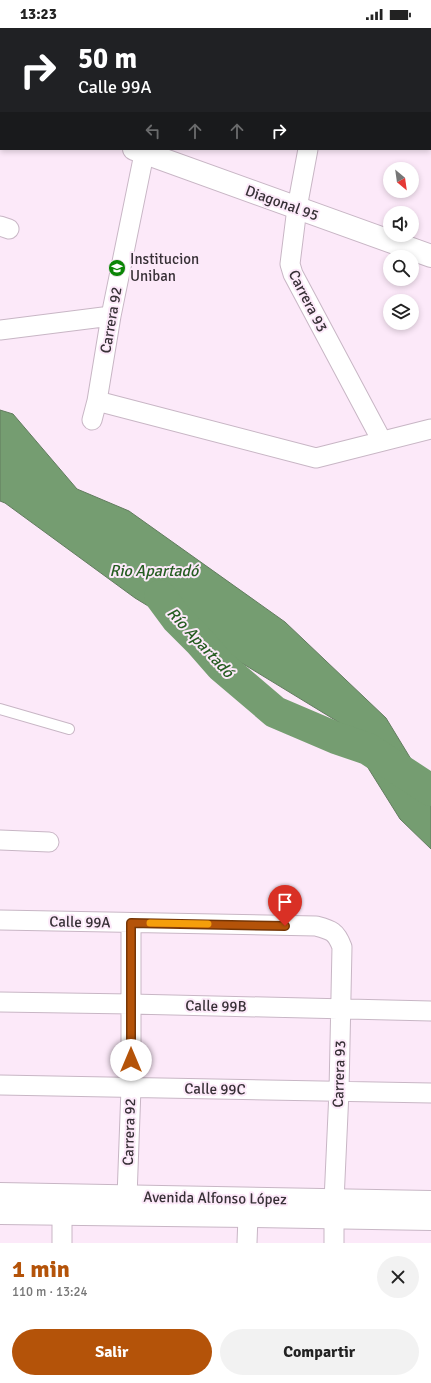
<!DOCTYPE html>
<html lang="es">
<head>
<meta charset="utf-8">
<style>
	body { margin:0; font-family:Signika,sans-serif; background:#f2f2f2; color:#222; height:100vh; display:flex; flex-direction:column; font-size:15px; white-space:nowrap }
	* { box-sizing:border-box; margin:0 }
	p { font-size:13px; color:#767676 }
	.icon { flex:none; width:22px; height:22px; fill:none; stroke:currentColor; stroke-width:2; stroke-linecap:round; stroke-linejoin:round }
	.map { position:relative; height:1215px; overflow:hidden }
	.drawer { display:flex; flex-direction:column; background:#fff; flex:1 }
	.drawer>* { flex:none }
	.hud { position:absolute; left:0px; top:0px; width:431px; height:122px; box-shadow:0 2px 6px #0003; background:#202124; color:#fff; overflow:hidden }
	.needle { width:26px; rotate:151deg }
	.tools { position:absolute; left:383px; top:134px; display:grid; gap:8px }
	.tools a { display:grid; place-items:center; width:36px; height:36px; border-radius:50%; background:#fff; box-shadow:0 2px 6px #0003; font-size:20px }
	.pin { position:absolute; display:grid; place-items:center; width:34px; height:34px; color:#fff; margin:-41px -17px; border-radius:50% 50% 50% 0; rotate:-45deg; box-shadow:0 0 4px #0007 }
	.pin .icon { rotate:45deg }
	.me { position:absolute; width:44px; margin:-22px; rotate:0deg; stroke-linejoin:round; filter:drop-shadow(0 0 3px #0008) }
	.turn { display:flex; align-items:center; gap:14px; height:84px; padding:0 12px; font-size:18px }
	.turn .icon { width:52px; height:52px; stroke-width:2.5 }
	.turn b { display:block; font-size:28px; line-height:34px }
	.lanes { display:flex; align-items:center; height:38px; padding:0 12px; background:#0003; justify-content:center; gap:20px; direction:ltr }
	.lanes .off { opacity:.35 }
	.round { display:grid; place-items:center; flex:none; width:42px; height:42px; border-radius:21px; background:#f2f2f2 }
	.head { display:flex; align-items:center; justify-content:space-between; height:68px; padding:0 12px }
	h1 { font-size:24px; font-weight:700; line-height:30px; color:#b45309 }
	.primary-button { display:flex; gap:8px; margin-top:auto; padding:8px 12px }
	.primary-button a { flex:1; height:46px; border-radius:24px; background:#b45309; color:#fff; font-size:16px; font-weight:700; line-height:46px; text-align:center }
	.primary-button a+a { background:#f2f2f2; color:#222 }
	.status { display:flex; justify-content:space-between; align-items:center; height:28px; padding:0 20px; background:#fff; direction:ltr }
	.status svg { height:11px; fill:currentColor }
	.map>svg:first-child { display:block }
	.water { fill:#759d71; stroke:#627c5f }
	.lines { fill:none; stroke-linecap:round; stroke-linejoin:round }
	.river { stroke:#759d71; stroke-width:32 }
	.lane-casing { stroke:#c8b6c5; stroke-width:12 }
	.street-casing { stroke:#c8b6c5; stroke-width:21 }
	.secondary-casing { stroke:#c8b6c5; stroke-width:24 }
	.lane { stroke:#fff; stroke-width:10 }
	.street { stroke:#fff; stroke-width:19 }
	.secondary { stroke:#fff; stroke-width:22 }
	.route-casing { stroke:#753606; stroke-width:10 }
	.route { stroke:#b45309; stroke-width:7 }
	.slow { stroke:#f59e0b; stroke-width:7 }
	.labels { text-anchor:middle; stroke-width:4; stroke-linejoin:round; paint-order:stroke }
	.street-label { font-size:15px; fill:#373036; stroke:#fce9f9 }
	.poi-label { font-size:15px; fill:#373036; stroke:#fce9f9; text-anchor:start }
	.water-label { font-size:16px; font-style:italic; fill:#255d21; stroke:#fce9f9 }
</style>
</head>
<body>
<div class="status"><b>13:23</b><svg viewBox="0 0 49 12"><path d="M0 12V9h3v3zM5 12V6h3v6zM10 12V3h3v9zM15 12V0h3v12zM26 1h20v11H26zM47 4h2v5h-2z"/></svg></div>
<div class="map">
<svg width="431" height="1215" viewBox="0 0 431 1215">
	<rect width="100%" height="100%" fill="#fce9f9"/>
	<path class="water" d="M0,382L13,386L77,461L129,483L285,594L386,690L431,764V821L400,791L340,695L135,570L5,475L0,473Z"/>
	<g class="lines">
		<path class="river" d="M160,568L177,591L200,614L221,638L275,684L336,710L368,721L431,762"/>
		<g class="lane-casing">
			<path id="lane" d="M0,681L69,701"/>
		</g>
		<g class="street-casing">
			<path id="street" d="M4,1V0
				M168,1V0
				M331,1V0
				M0,21L1,16
				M430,45H431
				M308,121L297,180L290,236L293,246L382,413
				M0,198L9,201
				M0,302L111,288
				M97,373L316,430L431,401
				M92,392L97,373L111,288L145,121
				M0,812L49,814
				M0,892L316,898C331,902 336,903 342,919L339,1063L334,1173
				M0,974L131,976L431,983
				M0,1057L431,1065
				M127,1169L131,1060V895
				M62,1170V1215
				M247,1215L248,1188
				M334,1215V1190"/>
		</g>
		<g class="secondary-casing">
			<path id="secondary" d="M0,76H1
				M134,121L431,228
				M0,1166L431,1174
				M0,1185L248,1188L431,1191"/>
		</g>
		<use href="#lane" class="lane"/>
		<use href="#street" class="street"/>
		<use href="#secondary" class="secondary"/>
	</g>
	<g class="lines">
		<g class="route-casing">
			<path id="route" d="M131,1032V895L285,898"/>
		</g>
		<use href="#route" class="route"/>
		<path class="slow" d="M150,895L208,896"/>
	</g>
	<defs>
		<g id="school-disc" transform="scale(0.9)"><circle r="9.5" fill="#0b8606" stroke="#fce9f9"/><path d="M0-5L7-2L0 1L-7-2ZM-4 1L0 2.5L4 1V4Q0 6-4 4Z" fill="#fff"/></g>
	</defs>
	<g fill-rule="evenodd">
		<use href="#school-disc" x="117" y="240"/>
	</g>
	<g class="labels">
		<g class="street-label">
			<text transform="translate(282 175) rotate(20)" y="5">Diagonal 95</text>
			<text transform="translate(308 273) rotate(63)" y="5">Carrera 93</text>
			<text transform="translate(111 292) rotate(-80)" y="5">Carrera 92</text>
			<text transform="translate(80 894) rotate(1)" y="5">Calle 99A</text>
			<text transform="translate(216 978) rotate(1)" y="5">Calle 99B</text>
			<text transform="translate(339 1046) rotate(-88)" y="5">Carrera 93</text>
			<text transform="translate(215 1061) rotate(1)" y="5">Calle 99C</text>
			<text transform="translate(129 1104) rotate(-88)" y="5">Carrera 92</text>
			<text transform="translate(215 1170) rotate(1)" y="5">Avenida Alfonso López</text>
		</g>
		<g class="poi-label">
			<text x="130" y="236">Institucion<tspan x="130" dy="17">Uniban</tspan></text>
		</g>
		<g class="water-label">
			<text x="154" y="548">Rio Apartadó</text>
			<text transform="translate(201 614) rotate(47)" y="6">Río Apartadó</text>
		</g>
	</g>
</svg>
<div class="tools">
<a><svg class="needle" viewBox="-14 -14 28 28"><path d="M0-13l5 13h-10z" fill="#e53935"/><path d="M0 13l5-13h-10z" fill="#767676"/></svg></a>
<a><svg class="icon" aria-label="sound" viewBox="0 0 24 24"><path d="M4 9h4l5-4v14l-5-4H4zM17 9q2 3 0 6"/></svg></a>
<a><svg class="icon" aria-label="search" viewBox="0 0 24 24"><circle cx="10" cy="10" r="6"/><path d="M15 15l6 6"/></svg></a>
<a><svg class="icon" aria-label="layers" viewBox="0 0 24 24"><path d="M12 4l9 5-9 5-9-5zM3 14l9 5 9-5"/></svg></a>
</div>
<div class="pin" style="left:285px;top:898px;background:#d93025"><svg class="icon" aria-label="arrive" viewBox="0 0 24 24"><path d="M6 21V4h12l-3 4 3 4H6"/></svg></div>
<svg class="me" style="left:131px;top:1032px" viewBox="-20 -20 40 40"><circle r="19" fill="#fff"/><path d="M0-13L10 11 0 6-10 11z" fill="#b45309"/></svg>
<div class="hud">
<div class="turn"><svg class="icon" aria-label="right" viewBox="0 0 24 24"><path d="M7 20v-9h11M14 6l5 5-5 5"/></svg><div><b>50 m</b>Calle 99A</div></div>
<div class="lanes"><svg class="icon off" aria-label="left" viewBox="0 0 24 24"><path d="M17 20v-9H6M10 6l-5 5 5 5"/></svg><svg class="icon off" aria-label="ahead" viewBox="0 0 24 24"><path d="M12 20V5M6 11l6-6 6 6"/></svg><svg class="icon off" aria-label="ahead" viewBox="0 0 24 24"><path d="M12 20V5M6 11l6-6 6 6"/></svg><svg class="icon" aria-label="right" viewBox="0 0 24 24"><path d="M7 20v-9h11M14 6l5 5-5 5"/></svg></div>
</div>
</div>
<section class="drawer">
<div class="head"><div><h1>1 min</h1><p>110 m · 13:24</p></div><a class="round"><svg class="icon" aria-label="close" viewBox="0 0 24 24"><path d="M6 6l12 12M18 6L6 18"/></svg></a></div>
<div class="primary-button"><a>Salir</a><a>Compartir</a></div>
</section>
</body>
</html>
